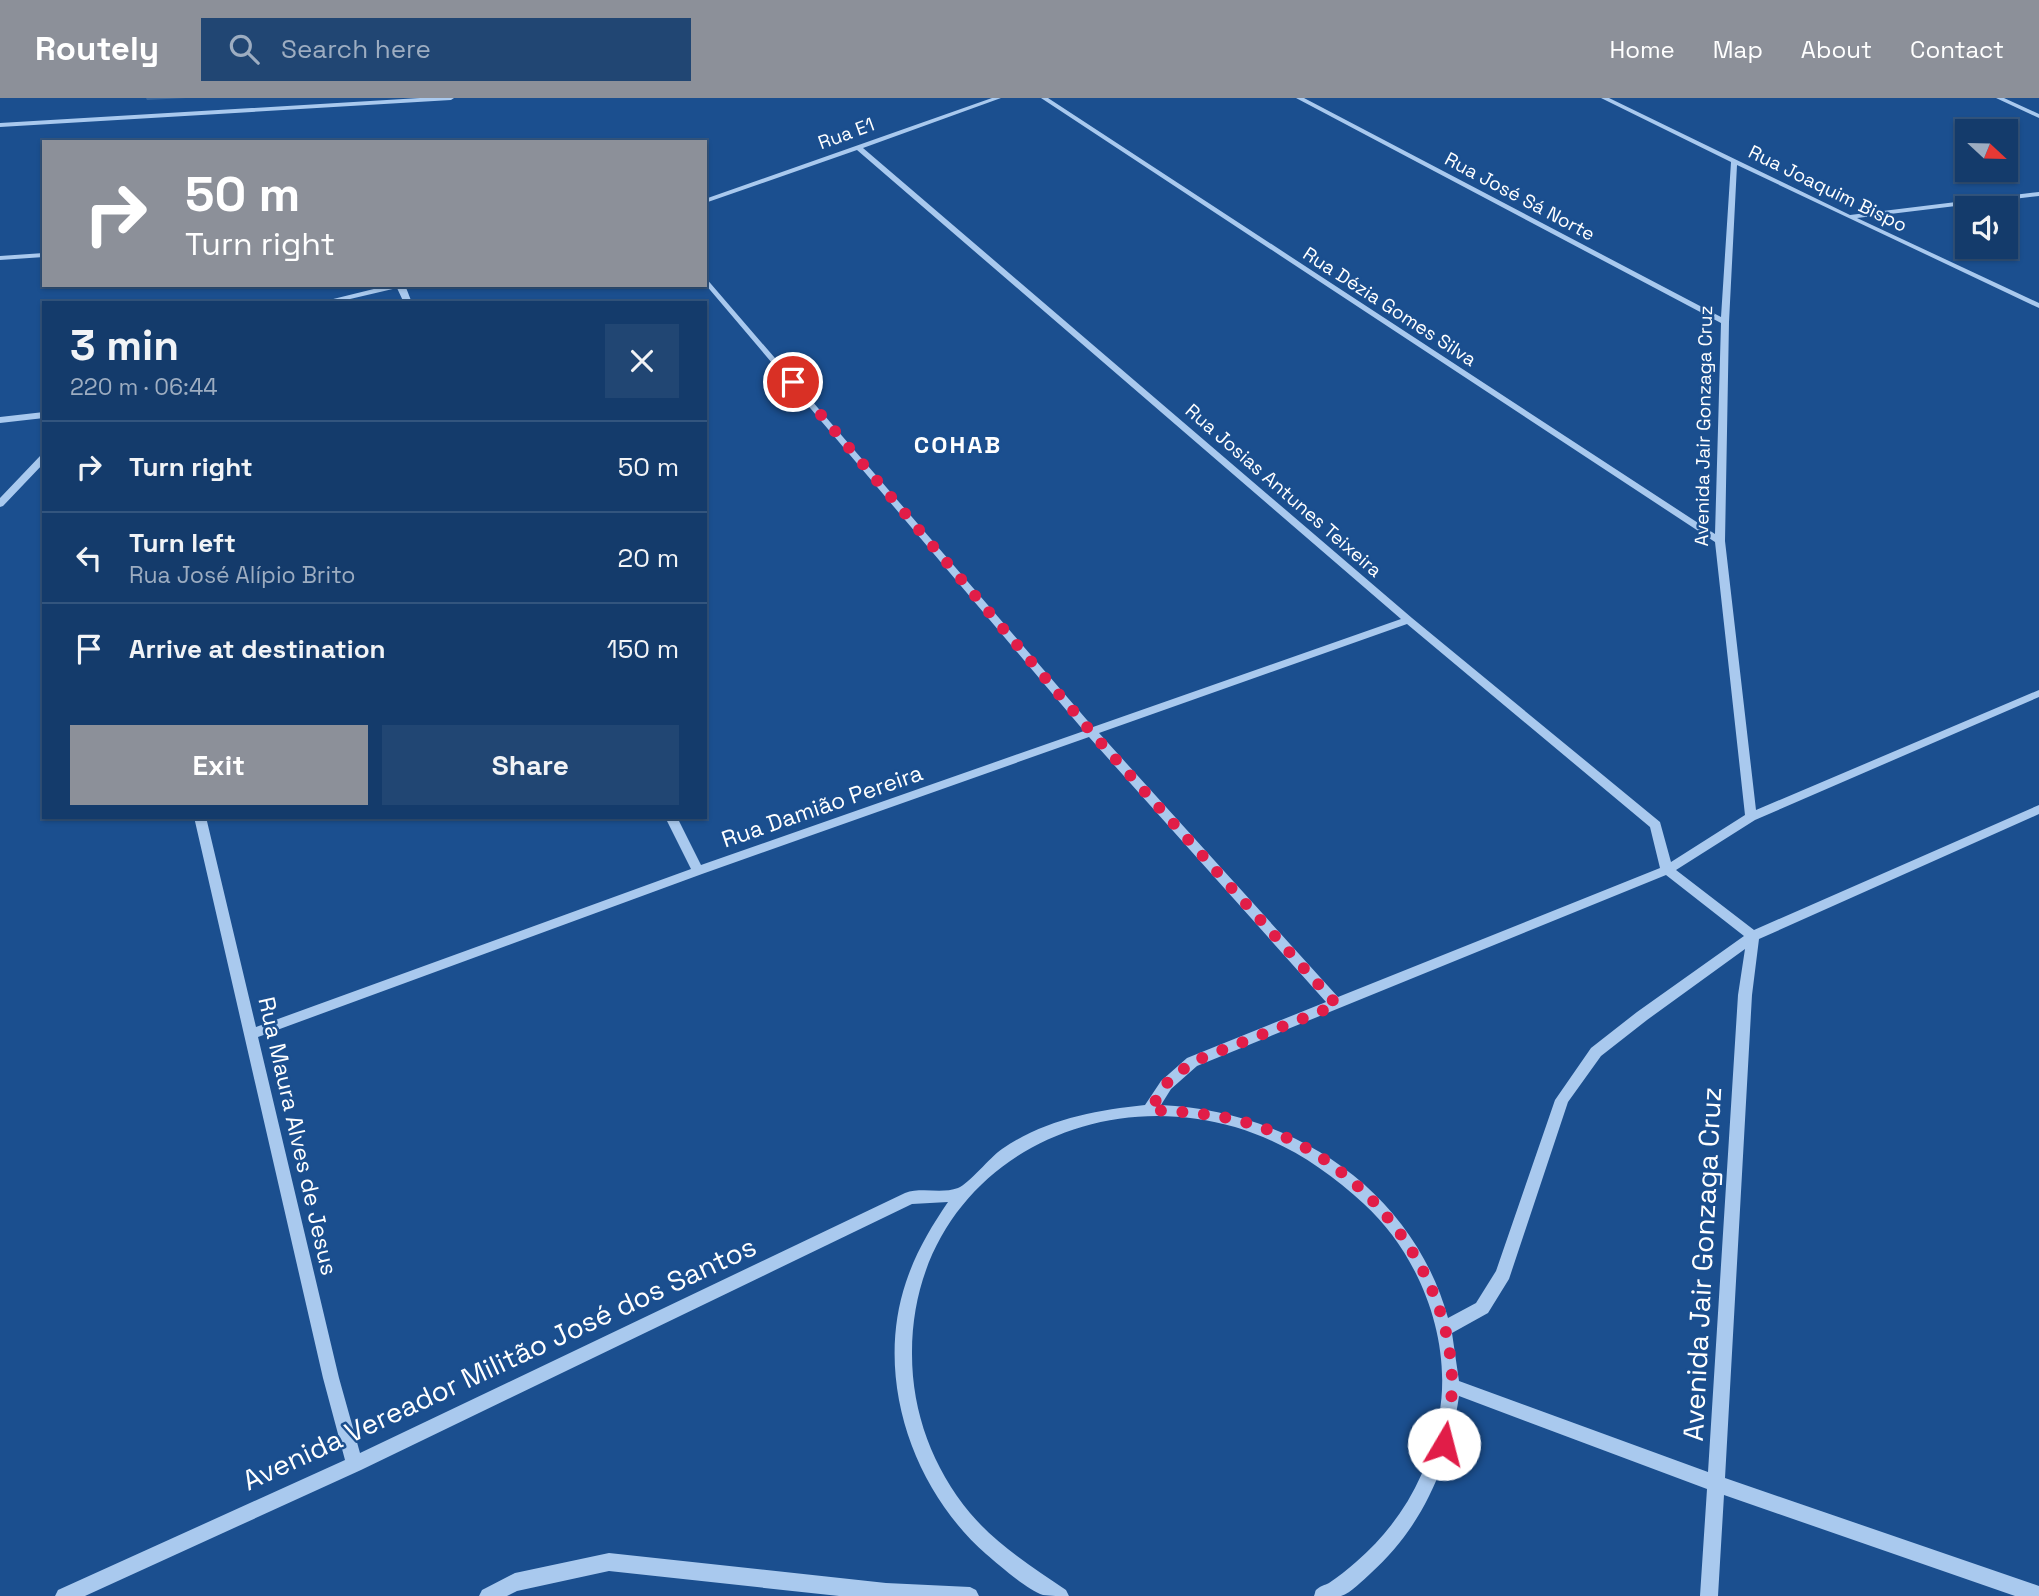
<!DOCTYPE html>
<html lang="en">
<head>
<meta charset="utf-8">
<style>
	body { margin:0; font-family:"Space Grotesk",sans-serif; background:#214673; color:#f1f3f6; height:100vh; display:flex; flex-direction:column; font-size:26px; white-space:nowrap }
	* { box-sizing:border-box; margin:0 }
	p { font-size:23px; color:#9dadc1 }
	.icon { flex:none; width:38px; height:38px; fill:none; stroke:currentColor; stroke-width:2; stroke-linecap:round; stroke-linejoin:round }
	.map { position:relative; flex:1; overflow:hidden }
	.sheet { position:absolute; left:42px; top:203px; width:665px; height:518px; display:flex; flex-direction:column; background:#143b6b; border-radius:0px; box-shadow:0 2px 5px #0004,0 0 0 2px #33557e }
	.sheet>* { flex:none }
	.banner { position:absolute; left:42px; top:42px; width:665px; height:147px; border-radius:0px; box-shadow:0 2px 5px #0004,0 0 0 2px #33557e; background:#8c9099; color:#fff; overflow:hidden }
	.needle { width:46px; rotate:112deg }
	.controls { position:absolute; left:1955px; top:21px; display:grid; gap:14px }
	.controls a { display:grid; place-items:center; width:63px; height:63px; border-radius:0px; background:#143b6b; box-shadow:0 2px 5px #0004,0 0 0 2px #33557e; font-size:35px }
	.pin { position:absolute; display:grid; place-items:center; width:60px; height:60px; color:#fff; margin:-30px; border:4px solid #fff; border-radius:50%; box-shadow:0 2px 7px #0007 }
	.me { position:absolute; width:77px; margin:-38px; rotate:8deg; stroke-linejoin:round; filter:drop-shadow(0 0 5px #0008) }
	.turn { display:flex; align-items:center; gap:24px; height:147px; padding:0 28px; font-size:32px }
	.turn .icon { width:91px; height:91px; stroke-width:2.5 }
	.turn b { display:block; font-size:49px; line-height:60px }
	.round { display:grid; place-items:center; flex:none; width:74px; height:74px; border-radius:0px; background:#214673 }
	.head { display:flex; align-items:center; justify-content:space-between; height:119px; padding:0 28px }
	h1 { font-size:42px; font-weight:600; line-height:52px }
	.action { display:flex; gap:14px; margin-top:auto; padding:14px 28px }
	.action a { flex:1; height:80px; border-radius:0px; background:#8c9099; color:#fff; font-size:28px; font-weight:600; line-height:80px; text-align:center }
	.action a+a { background:#214673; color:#f1f3f6 }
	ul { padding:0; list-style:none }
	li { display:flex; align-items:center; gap:21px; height:91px; padding:0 28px; border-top:2px solid #33557e }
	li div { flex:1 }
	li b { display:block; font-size:26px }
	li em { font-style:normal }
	header { display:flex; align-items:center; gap:42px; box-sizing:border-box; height:98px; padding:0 35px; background:#8c9099; color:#fff }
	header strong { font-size:33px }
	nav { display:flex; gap:38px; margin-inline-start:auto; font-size:24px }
	.search { width:490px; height:63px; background:#214673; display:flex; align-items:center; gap:18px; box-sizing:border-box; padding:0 24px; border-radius:0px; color:#9dadc1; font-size:26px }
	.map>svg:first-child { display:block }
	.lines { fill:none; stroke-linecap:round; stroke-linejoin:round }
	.minor { fill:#a9c9ee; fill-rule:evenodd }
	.wall { fill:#3a679d }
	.route { stroke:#e11d48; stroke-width:12; stroke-dasharray:0 21.6 }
	.labels { text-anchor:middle; stroke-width:5; stroke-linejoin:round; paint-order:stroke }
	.far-street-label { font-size:19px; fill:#fff; stroke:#1b4f8f }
	.street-label { font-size:23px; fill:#fff; stroke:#1b4f8f }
	.far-district-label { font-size:24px; font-weight:bold; letter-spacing:2px; fill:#fff; stroke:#1b4f8f }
	.near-street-label { font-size:28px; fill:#fff; stroke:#1b4f8f }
</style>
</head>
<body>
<header>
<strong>Routely</strong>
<div class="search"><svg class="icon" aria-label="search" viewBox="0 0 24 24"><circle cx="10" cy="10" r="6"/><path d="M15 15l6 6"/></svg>Search here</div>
<nav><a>Home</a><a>Map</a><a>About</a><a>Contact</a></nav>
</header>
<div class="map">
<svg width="2039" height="1498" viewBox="0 0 2039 1498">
	<rect width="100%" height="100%" fill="#1b4f8f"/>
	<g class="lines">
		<path class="minor" d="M420,0H454L451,2L0,29V25Z
			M992,0H1001L863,50L1412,520L1660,724L1671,764L1745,717L1715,444L1041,0H1048L1715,436L1721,225L1296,0H1304L1721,219L1731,64L1601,0H1609L1850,117L2039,94V98L1857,120L2039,205V210L1737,67L1729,224L1725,443L1756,712L2039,592V599L1755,722L1676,772L1754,832L2039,707V716L1759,841L1752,897L1725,1380L2039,1488V1498H2015L1724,1397L1718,1498H1700L1707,1391L1459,1298C1449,1367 1423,1428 1371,1475C1363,1482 1351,1495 1341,1498C1334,1498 1322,1498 1314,1498C1315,1496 1315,1493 1316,1492C1320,1488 1325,1487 1329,1485C1338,1479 1347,1472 1356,1464C1401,1425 1429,1376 1439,1318C1453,1243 1420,1157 1364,1106C1326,1071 1285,1044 1235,1029C1076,983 911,1084 912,1256C912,1315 933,1370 970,1415C996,1446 1032,1469 1066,1492L1069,1498C1061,1498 1050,1498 1043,1497C1027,1492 999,1467 986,1456C912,1391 874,1279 906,1184C916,1154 931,1129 948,1104L912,1106L361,1372L85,1498H55L58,1492L345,1362L323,1280L194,719H206L256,929L691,771L665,719H677L701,767L1084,633L705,186V179L1093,629L1401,521L857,52L705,105V101ZM1407,526L1650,729L1660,770L1338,899L1099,635ZM1089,639L1326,904L1187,960L1161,983L1145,1007C1095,1012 1044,1022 1002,1051C990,1059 969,1086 958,1090C942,1096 921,1089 905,1095L360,1355L339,1280L258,939L702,776ZM1666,777L1744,838L1637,914L1591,950L1555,1002L1496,1173L1476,1205L1448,1220C1412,1090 1291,1013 1161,1007L1171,991L1197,968ZM1745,851L1738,897L1708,1374L1459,1283L1452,1235L1488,1215L1509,1181L1568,1004L1601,958L1647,922Z
			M1996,0H2004L2039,16V20Z
			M44,155V159L0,162V158Z
			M390,187H405L412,205H404L397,190L333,205H317Z
			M44,314V320L0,325V319Z
			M44,356V365L3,408L0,409V400L41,357Z
			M609,1455L886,1485L970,1489L976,1492L979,1498H839L609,1473L517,1493L507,1498H479L482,1492L515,1475Z"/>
	</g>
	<path class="wall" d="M146,0H186L147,2Z"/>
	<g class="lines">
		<path class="route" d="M793,284L1092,635L1337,907L1192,964L1166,986L1150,1012C1186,1014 1220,1016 1255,1027C1362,1062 1453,1173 1452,1288C1452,1307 1446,1327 1444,1346"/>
	</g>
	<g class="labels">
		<g class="far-street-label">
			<text transform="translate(846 35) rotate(-20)" y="7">Rua E1</text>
			<text transform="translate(1828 90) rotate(26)" y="7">Rua Joaquim Bispo</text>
			<text transform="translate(1520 98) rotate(28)" y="7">Rua José Sá Norte</text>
			<text transform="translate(1390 208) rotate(33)" y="7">Rua Dézia Gomes Silva</text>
			<text transform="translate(1703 328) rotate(-89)" y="7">Avenida Jair Gonzaga Cruz</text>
			<text transform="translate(1284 392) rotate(41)" y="7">Rua Josias Antunes Teixeira</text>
		</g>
		<g class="street-label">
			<text transform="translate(822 708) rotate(-19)" y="8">Rua Damião Pereira</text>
			<text transform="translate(298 1038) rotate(77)" y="8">Rua Maura Alves de Jesus</text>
		</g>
		<g class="far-district-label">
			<text x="958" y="355">COHAB</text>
		</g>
		<g class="near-street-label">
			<text transform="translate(1702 1166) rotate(-87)" y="10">Avenida Jair Gonzaga Cruz</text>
			<text transform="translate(499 1265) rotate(-25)" y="10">Avenida Vereador Militão José dos Santos</text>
		</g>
	</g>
</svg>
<div class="controls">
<a><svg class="needle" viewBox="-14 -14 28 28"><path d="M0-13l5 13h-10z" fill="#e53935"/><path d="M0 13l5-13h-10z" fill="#9dadc1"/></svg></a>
<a><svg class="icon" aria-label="sound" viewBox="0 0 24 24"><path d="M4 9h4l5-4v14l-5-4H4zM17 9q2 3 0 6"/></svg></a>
</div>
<div class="pin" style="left:793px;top:284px;background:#d93025"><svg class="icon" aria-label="arrive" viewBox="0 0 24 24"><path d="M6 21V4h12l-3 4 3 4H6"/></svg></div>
<svg class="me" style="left:1444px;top:1346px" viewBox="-20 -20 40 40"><circle r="19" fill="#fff"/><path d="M0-13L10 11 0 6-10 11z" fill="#e11d48"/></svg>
<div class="banner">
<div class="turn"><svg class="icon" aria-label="right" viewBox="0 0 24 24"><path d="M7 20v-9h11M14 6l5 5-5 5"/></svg><div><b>50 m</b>Turn right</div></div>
</div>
<section class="sheet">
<div class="head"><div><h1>3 min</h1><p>220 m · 06:44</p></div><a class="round"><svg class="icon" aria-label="close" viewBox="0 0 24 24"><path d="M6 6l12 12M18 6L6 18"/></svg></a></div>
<ul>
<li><svg class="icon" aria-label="right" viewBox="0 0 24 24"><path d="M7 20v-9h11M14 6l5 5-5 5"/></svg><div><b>Turn right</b></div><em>50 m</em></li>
<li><svg class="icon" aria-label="left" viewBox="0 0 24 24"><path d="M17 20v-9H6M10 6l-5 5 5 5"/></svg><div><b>Turn left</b><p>Rua José Alípio Brito</p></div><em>20 m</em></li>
<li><svg class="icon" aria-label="arrive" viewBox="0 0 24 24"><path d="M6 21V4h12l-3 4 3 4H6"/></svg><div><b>Arrive at destination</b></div><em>150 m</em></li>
</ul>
<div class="action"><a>Exit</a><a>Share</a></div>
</section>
</div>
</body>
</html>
